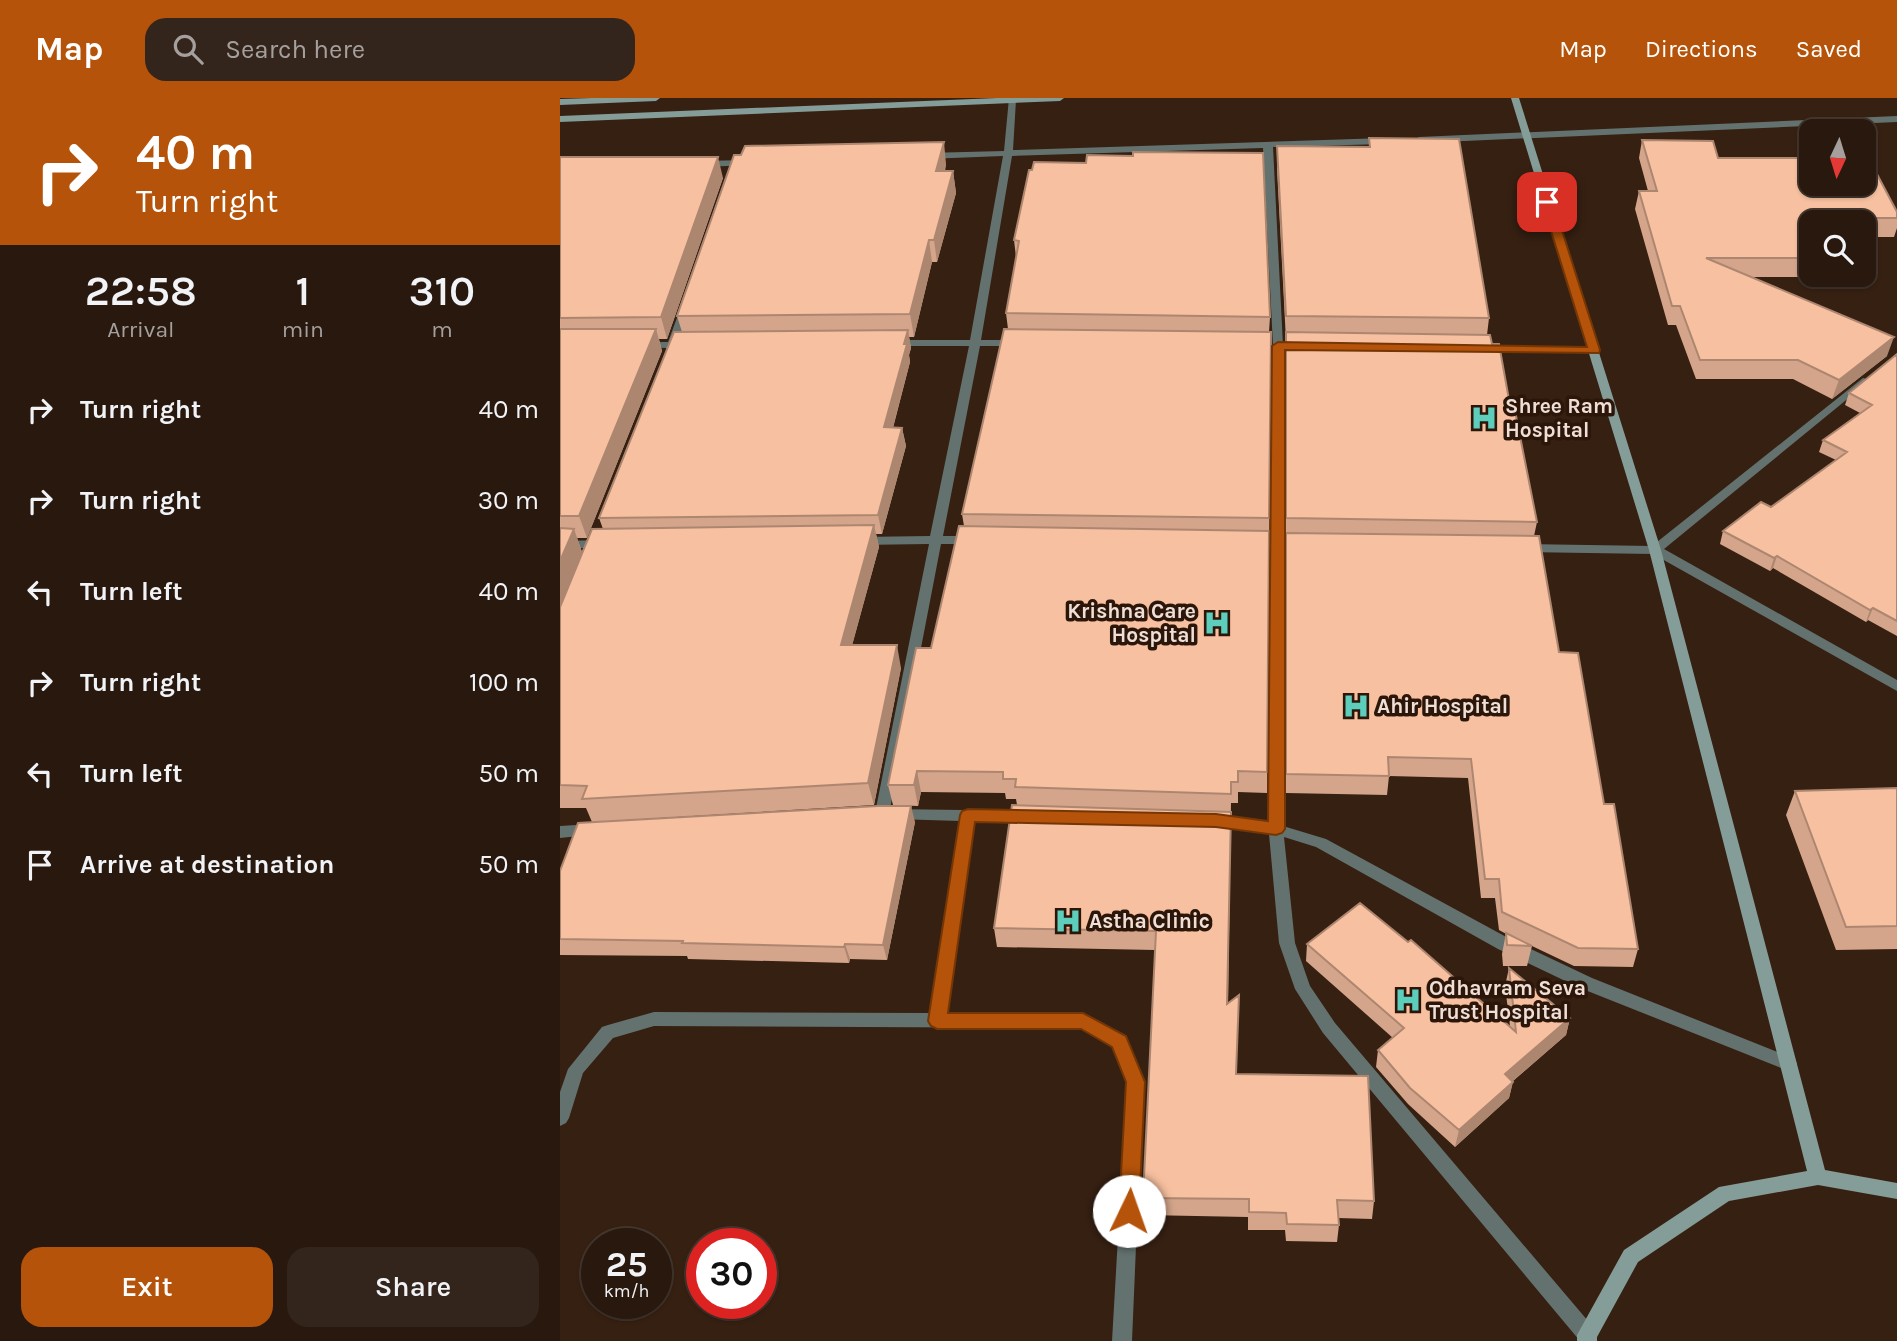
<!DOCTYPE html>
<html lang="en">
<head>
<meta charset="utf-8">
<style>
	body { margin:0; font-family:Karla,sans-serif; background:#34251c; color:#f1f3f6; height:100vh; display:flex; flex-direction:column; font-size:26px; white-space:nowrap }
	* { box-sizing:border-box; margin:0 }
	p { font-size:23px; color:#a5a09e }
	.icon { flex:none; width:38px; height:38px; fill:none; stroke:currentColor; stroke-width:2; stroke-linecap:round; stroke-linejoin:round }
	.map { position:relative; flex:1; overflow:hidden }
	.drawer { display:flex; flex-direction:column; background:#28180e; width:560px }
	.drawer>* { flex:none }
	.banner { background:#b45309; color:#fff; overflow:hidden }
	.needle { width:46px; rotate:184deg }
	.buttons { position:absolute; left:1239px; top:21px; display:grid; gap:14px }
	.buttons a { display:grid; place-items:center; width:77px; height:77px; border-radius:14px; background:#28180e; box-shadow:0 2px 5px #0004,0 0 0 2px #44372e; font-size:35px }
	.speed { position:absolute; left:21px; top:1130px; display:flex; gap:14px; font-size:35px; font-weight:700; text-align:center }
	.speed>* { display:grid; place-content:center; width:91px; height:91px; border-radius:50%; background:#28180e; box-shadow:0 2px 5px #0004,0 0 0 2px #44372e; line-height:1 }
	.speed small { font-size:18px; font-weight:400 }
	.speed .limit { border:10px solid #d22; background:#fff; color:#111 }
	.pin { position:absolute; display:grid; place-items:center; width:60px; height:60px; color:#fff; margin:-30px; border-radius:14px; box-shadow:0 4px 10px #0006 }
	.me { position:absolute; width:77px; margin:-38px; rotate:3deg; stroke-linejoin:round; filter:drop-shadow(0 0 5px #0008) }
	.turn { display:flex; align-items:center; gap:24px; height:147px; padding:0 21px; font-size:32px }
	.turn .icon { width:91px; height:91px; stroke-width:2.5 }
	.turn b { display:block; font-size:49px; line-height:60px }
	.eta { display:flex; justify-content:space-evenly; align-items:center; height:119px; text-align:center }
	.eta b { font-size:42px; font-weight:600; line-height:49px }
	.primary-button { display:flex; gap:14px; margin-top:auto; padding:14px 21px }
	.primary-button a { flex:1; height:80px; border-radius:21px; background:#b45309; color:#fff; font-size:28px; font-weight:600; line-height:80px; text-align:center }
	.primary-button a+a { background:#34251c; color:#f1f3f6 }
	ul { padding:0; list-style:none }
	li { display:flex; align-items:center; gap:21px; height:91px; padding:0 21px }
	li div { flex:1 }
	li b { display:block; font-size:26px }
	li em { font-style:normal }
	header { display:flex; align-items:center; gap:42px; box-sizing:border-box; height:98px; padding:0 35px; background:#b45309; color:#fff }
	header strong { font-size:33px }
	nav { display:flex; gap:38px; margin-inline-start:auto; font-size:24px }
	.search { width:490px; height:63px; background:#34251c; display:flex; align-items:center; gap:18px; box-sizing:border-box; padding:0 24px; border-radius:21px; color:#a5a09e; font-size:26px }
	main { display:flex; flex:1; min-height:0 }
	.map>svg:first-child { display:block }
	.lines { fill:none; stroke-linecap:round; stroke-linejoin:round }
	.street { fill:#63726f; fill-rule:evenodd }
	.secondary { fill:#859d98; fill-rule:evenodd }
	.wall { fill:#d4a58a }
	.shaded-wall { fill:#ad8670 }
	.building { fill:#f7c0a0; stroke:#ad8670; stroke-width:2 }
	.route { fill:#b45309; stroke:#753606; stroke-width:2 }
	.labels { text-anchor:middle; stroke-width:7; stroke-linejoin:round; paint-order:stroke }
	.poi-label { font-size:21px; font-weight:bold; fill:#efdfd7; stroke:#2c1609; text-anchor:start }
</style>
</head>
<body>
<header>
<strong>Map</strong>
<div class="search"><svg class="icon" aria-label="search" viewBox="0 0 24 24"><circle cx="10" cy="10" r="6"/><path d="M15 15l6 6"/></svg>Search here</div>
<nav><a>Map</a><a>Directions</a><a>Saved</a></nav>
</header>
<main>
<section class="drawer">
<div class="banner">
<div class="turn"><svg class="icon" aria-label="right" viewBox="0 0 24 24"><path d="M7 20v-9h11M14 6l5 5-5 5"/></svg><div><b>40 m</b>Turn right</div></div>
</div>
<div class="eta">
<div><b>22:58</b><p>Arrival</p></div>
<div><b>1</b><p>min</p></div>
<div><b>310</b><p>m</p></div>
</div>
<ul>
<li><svg class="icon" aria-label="right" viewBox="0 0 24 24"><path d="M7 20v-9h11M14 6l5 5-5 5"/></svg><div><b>Turn right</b></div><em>40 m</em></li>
<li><svg class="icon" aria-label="right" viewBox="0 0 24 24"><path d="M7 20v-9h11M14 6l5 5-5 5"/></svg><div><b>Turn right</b></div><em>30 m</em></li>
<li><svg class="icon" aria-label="left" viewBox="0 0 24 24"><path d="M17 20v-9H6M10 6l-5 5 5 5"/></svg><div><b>Turn left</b></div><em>40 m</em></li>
<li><svg class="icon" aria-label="right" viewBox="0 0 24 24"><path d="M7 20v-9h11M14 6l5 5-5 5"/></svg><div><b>Turn right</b></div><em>100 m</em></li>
<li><svg class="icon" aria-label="left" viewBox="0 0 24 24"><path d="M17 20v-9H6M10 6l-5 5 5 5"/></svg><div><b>Turn left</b></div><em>50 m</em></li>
<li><svg class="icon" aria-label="arrive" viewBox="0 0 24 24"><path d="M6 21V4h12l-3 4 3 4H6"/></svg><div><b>Arrive at destination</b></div><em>50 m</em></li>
</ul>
<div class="primary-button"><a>Exit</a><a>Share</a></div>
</section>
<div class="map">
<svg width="1337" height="1243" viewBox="0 0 1337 1243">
	<rect width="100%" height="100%" fill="#362012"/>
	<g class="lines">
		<path class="street" d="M449,0L456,2L453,52L825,40L830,43L825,46L713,49L723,248V443H745L751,447L745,451H723V728L766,741L950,841L1032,880L1235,961L1237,966L1235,971L1229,973L1020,890L938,851L756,749L724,739L735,845L750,888L775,925L1034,1230L1037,1237L1034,1243H1020L763,935L735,891L719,845L709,736L653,729L648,727L646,723L648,719L653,717L709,724L711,450H691L685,446L691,442H711L713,248L703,50L452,58L421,242H457L462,245L457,248H420L383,438H412L418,442L412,446H381L330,711L469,713L474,715L476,719L474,723L469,725L415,723L386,915L523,916L565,939L583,983L572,1243H552L567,983L553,949L521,930L94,928L53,940L23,975L9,1020L6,1025L0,1028V994L8,971L42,929L48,927L94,914L370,915L400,723L335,721L328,717L322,721L317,719L315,715L369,446L299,447L293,443L299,439L370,438L409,248H330L325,245L330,242H410L443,58L366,61L361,58L366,55L444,53Z
			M1337,18V24L859,45L854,42L859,39Z
			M188,62L193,65L191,67L142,69L137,66L142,63Z
			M126,206L131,209L119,244L132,245V249L117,250L111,255L107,254L106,250L78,249L77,247L82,244H108L121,209Z
			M922,248L1034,249L1039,252L1034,255L918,253L917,251Z
			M1303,280L1307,281V285L1104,451L1337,582V593L1093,456L964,454L958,450L964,446L1092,448Z
			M45,442L49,443L51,446L49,449L0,451V443Z
			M32,726L37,728L39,732L37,736L0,740V728Z"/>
		<path class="secondary" d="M32,0H100L96,3L0,7V1Z
			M437,0H504L500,3L0,24V18Z
			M951,0H959L1101,452L1265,1072L1337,1085V1101L1258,1087L1169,1103L1078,1164L1037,1239V1243H1017V1237L1064,1152L1159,1089L1247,1073L1089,452Z"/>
	</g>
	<path class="wall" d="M809,40L929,220L927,237L932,246L951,313L977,424L974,438L999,554L1044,706L1078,851L1073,869L1014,868L972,848L967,868H943L942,856L946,835L950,838L939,832L935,800H921L908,680L829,678L827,697L726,695V242L717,71V48L809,49Z
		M1082,42L1158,60L1337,114V130L1334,139H1312L1311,144H1305L1311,158L1305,176H1304V124H1251V177H1290V179H1191L1327,258L1272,301L1233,281H1136L1116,227H1108L1075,111L1079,93H1088L1079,60Z
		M0,59L163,80L107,241H99L102,253L27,440H17L22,454L0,508Z
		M386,66L385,73H393L396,95L377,164H372L354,239H349L351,250L349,257L350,264L333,330H342L346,348L322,436H316L319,449L292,547L341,570L314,707L32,724L26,710H0V509L43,431L39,420L122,234L117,218Z
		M454,142L710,219L709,234H711L707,695L678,694V705H671L668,906L677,976L814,1103L812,1121L778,1120L779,1127L777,1144L726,1143L725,1132H688V1119L584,1117L583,1100L595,852L437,849L434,830L457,707L456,701H446L445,695L361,694L358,708L333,707L328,687L371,550L404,428L402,416L448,231L446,215L456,159Z
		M1337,256V538L1308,522L1306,524L1213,470L1210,473L1160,446L1163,433L1211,409L1276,362L1259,354L1263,342L1300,315L1285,307L1289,295Z
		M1337,690V851L1276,852L1226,717L1235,693Z
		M355,724L327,862L290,861L289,865L128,861L127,858L0,857V773Z
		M747,846L950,928L945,888L949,870L1010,920L1006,937L953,983L949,1000L895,1049L848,1006L816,969L818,952L833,940L746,863Z"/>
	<path class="shaded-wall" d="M384,44L386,66L379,95L376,73Z
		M158,59L163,80L107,241L101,219Z
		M393,73L396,95L377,164L374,142Z
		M369,142L372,164L354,239L350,216Z
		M96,231L102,253L27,440L19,418Z
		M348,232L351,250L349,257L350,264L328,348L324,329Z
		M1334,239L1327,258L1272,301L1279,282Z
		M342,330L346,348L322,436L318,417Z
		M314,427L319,449L286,570L281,547Z
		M14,431L22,454L0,508V463Z
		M1217,458L1213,470L1210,473L1214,460Z
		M1313,510L1308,522L1306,524L1310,512Z
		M337,547L341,570L314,707L308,685Z
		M357,673L361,694L358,708L354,687Z
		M351,708L355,724L327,862L323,847Z
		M285,846L290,861L289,865L284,849Z
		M1010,920L1006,937L941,993L945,976Z
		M953,984L949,1000L895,1049L899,1032Z"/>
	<path class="building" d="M809,40L899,41L929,220L726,218L717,48L810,49Z
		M1082,42L1153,43L1158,60H1251V86H1304V61H1309L1337,114V120H1314L1316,125H1304V124H1251V160H1146L1334,239L1279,282L1238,262H1140L1120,208H1112L1079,93H1097Z
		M384,44L376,73H393L374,142H369L350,216L117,218L174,57H181L185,48Z
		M573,54L703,55L710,219L446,215L459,143L454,142L469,72H472L474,64L526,65L527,57L573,58Z
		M0,59H158L101,219L0,220Z
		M1304,142L1311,158L1304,157Z
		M0,231H96L19,418H0Z
		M444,231L711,234L709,420L402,416Z
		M348,232L344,246H347L324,329L342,330L318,417L39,420L114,234Z
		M726,234L930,237L932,246H939L951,313H955L977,424L726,420Z
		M1337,256V523L1313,510L1310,512L1217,458L1214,460L1163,433L1201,404L1211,409L1287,354L1263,342L1312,307L1289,295Z
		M314,427L281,547H337L308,685L22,701L27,688L0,687V509L32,431Z
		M399,428L709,433L707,674L678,673V684H671V696L455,689L456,681H443V674L357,673L354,687H328L356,550H371Z
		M0,430L14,431L0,463Z
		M726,435L979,438L999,554L1018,555L1044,706H1054L1078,851L1018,850L942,814L939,781H925L911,661L828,659L829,678L726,676Z
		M1337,690V828L1286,829L1235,693Z
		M452,707L671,714L667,906L679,897L676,976L808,978L814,1103L777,1102L779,1127L727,1126L726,1115L689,1114V1101L583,1100L596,833L434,830Z
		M318,708H351L323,847L285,846L284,849L122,845L123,843L0,841V773L18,725Z
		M800,805L848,844L851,842L956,934L949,870L1010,920L945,976L953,984L899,1032L850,990L818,952L844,930L747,846Z
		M946,835L972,848L947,847Z"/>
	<path class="route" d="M987,100L993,104L1040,252L1039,255L725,252V731L722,735L716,737L656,729L415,724L388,915H523L566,938L585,984L579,1113L576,1120L569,1123L562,1120L559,1113L566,984L552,949L521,931H377L371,928L368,923L400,717L402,713L408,711L656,716L708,723L712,248L718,244L1027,249L982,104Z"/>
	<defs>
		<g id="hospital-bare" transform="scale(2.1)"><path d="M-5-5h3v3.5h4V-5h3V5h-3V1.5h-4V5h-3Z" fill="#5ccebb" stroke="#2c1609" stroke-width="2.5" paint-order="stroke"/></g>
	</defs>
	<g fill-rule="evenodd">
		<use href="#hospital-bare" x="924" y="320"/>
		<use href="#hospital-bare" x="657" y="525"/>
		<use href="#hospital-bare" x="796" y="608"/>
		<use href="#hospital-bare" x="508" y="823"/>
		<use href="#hospital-bare" x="848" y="902"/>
	</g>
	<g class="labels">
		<g class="poi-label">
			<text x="945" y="315">Shree Ram<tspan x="945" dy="24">Hospital</tspan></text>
			<text x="636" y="520" text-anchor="end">Krishna Care<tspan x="636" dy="24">Hospital</tspan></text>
			<text x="817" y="615">Ahir Hospital</text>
			<text x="529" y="830">Astha Clinic</text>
			<text x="869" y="897">Odhavram Seva<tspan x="869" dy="24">Trust Hospital</tspan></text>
		</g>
	</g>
</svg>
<div class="buttons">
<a><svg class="needle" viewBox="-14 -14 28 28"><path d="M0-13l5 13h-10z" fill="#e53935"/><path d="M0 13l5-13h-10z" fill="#a5a09e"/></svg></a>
<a><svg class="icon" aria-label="search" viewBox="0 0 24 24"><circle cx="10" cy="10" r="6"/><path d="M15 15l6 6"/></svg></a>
</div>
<div class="speed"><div>25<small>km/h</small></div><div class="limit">30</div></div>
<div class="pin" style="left:987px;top:104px;background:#d93025"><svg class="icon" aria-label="arrive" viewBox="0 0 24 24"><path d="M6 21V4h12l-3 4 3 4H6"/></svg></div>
<svg class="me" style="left:569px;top:1113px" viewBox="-20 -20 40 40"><circle r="19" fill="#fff"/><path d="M0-13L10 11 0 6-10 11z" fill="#b45309"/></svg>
</div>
</main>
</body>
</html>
